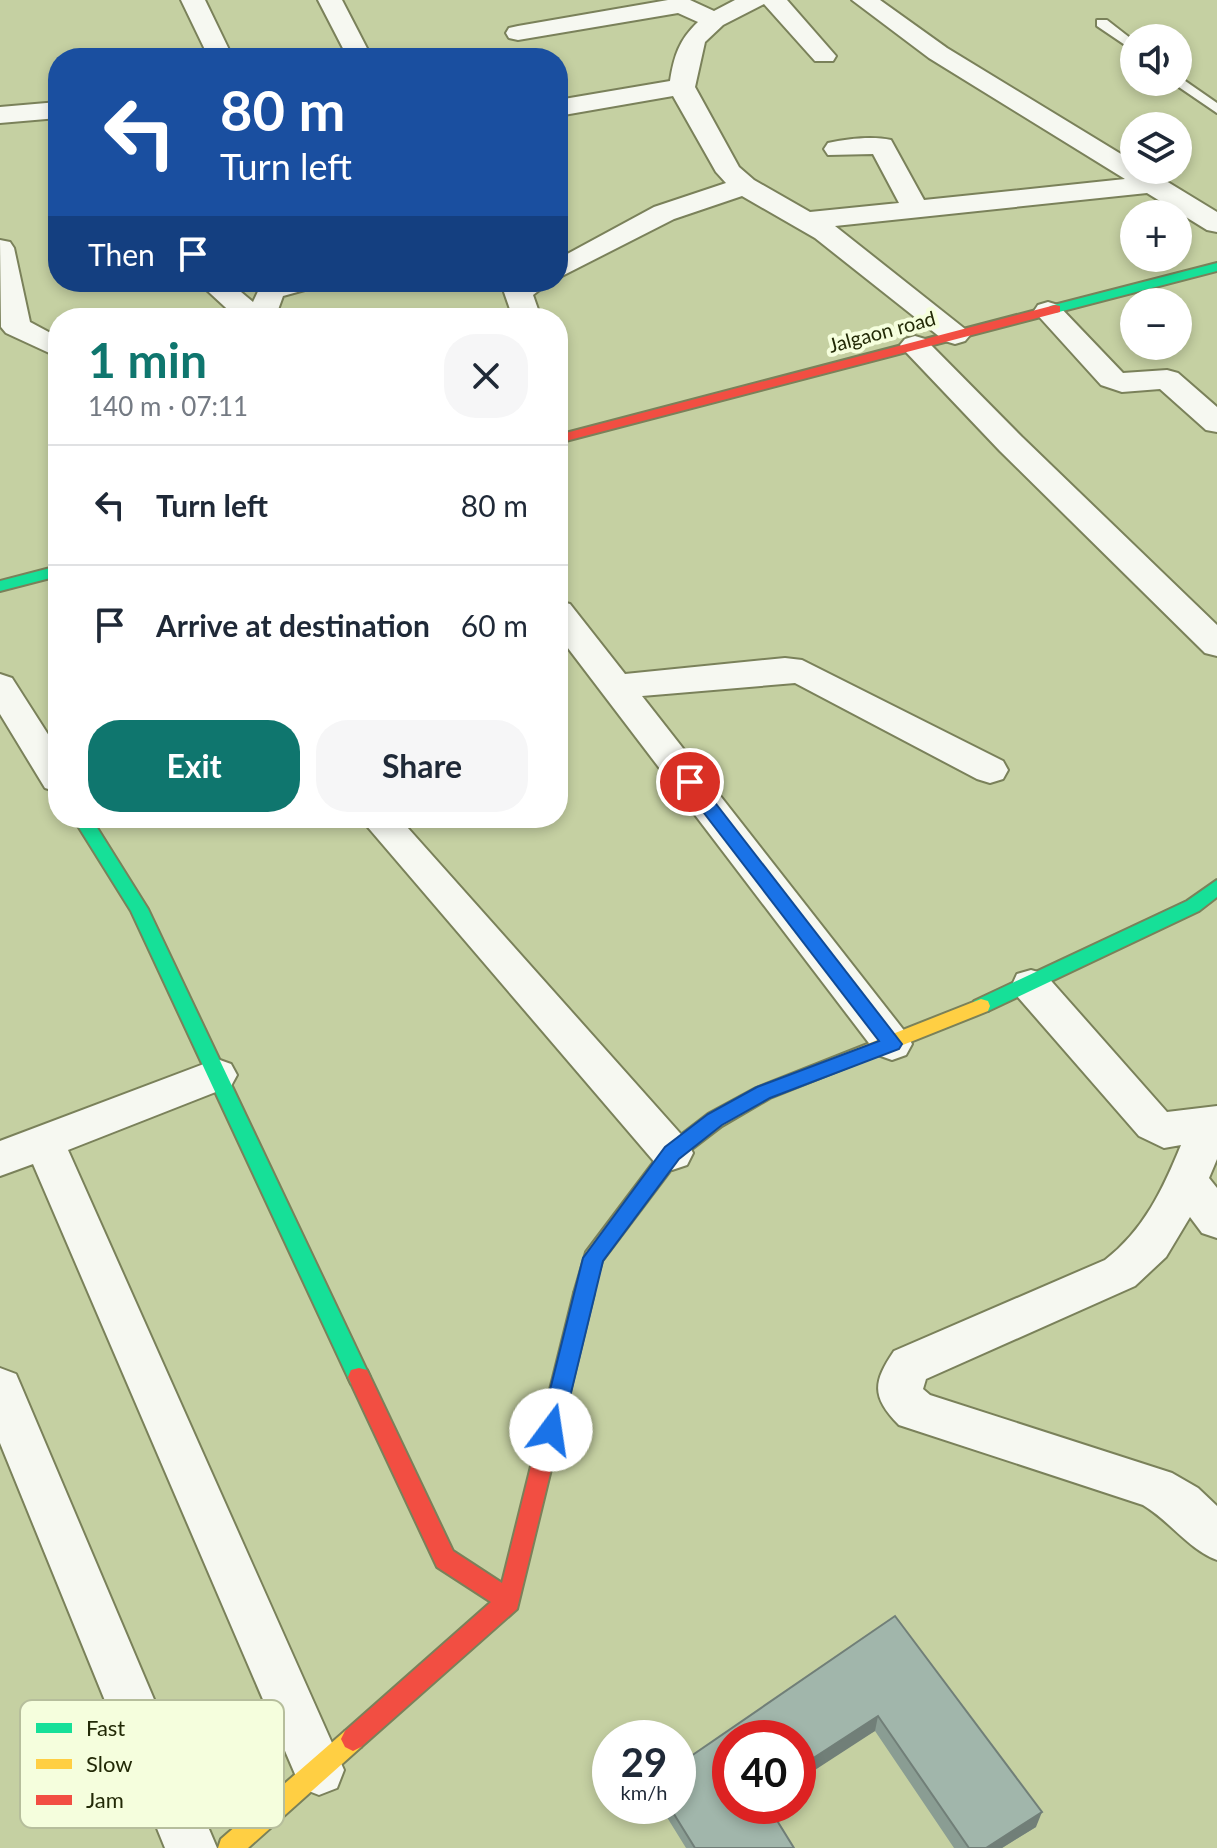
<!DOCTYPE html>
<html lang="en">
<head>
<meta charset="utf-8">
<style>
	body { margin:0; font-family:Lato,sans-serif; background:#f6f6f7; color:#1f2937; height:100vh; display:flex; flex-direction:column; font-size:30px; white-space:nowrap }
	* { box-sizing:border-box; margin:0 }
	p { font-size:26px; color:#747a83 }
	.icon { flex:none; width:44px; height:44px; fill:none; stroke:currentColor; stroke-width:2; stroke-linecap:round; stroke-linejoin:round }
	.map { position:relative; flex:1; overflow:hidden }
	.sheet { position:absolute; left:48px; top:308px; width:520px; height:520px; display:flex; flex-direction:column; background:#fff; border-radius:32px; box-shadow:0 4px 12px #0003 }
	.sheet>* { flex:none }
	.guide { position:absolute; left:48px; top:48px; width:520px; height:244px; border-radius:32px; box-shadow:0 4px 12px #0003; background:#1a4fa0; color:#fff; overflow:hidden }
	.tools { position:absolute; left:1120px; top:24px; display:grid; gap:16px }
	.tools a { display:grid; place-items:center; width:72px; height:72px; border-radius:50%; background:#fff; box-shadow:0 4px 12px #0003; font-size:40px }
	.speed { position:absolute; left:592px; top:1720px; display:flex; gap:16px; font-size:40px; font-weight:700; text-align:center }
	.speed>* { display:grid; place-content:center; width:104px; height:104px; border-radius:50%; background:#fff; box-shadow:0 4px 12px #0003; line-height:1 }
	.speed small { font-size:20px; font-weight:400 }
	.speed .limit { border:12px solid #d22; background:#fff; color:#111 }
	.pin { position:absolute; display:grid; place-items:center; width:68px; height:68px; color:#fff; margin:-34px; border:4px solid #fff; border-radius:50%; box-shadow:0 2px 8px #0007 }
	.me { position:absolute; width:88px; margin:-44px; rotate:14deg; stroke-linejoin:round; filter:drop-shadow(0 0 6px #0008) }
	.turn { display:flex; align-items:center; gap:28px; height:168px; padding:0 40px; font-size:36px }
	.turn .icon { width:104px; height:104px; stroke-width:2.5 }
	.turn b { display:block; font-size:56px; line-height:68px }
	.then { display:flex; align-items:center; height:76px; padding:0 40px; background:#0003; gap:16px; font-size:30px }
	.round { display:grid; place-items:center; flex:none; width:84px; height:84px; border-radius:32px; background:#f6f6f7 }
	.overview { display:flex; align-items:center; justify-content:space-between; height:136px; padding:0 40px }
	h1 { font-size:48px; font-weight:700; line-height:60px; color:#0f766e }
	.cta { display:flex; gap:16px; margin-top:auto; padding:16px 40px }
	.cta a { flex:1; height:92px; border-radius:32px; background:#0f766e; color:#fff; font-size:32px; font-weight:700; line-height:92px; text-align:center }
	.cta a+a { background:#f6f6f7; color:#1f2937 }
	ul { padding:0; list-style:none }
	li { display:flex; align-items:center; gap:24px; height:120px; padding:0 40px; border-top:2px solid #e0e1e3 }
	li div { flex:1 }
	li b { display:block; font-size:30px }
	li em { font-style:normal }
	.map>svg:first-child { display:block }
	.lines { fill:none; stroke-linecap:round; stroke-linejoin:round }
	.lane-casing { stroke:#7a815a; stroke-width:4 }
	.street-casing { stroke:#7a815a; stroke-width:4 }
	.fast-casing { stroke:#7a815a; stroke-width:4 }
	.slow-casing { stroke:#7a815a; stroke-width:4 }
	.jam-casing { stroke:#7a815a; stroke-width:4 }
	.lane { fill:#f6f8f1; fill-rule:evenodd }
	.street { fill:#f6f8f1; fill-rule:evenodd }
	.fast { fill:#16e098; fill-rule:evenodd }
	.slow { fill:#ffcf43; fill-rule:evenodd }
	.jam { fill:#f24e42; fill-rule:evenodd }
	.wall { fill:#8a9d93 }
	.shaded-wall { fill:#717f78 }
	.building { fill:#a1b6ab; stroke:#717f78; stroke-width:2 }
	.route { fill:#1a73e8; stroke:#114b97; stroke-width:2 }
	.labels { text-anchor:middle; stroke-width:8; stroke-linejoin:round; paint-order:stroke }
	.far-street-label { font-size:20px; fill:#222906; stroke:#f5fedd }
	.key { fill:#f5fedd; stroke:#b6be9c; stroke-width:2 }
	.key-label { font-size:22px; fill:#222906 }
</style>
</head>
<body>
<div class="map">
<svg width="1217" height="1848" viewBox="0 0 1217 1848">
	<rect width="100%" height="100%" fill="#c5d0a2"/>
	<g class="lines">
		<g class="lane-casing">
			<path id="lane" d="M1097,20H1107L1134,41V51L1097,26Z
				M1178,76L1217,103V113L1173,83L1178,82Z"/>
		</g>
		<g class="street-casing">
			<path id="street" d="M181,0H205L233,58H209Z
				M318,0H342L372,58H348Z
				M668,0H690L714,11L735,0H787L836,56L833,61H815L764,4L723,25L705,42L695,87L739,167L754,180L810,212L899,203L873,154L828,155L824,149L828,143C847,139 872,136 891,140L924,200L1125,179L929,58L852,0H880L947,48L1134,162V170H1148L1217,212V232L1207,230L1147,193L835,226L965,329L970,335L965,341L955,344L945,341L815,238L742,196L674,219L558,278V259L654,207L726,183L716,172L673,96L558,116V100L670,81C674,56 679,40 698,22L678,13L518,40L509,38L506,33L509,28L518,26Z
				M58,102V118L0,123V107Z
				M0,240L10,242L14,248L30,322L58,337V357L6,333L1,327Z
				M198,282H229L253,302L261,285L271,282H316L312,288L283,296L275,318H237Z
				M515,282H550L533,295L541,318H513L504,292Z
				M1048,302L1058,305L1123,373L1167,370L1178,373L1217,407V432L1206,430L1160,389L1122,392L1101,385L1034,311L1038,305Z
				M915,336L925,339L1022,437L1217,625V656L1205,653L1000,451L905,351L900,345L905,339Z
				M558,601L570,604L625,674L785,658L802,660L1003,761L1008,770L1003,779L990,783L977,779L795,683L642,696L906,1033L912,1044L906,1055L892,1060L878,1055L558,635Z
				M0,674L12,678L58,750V792L45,788L0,714Z
				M360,818H399L687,1141L693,1153L687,1165L672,1170L657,1165Z
				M1031,970L1045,974L1167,1112L1217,1106V1159L1209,1178L1217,1188V1238L1202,1233L1190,1217L1166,1257L1135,1286L926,1379L923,1389L930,1395L1172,1473L1198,1488L1217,1506V1560C1188,1549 1170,1521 1143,1505L899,1425C871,1397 873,1382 894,1351L1105,1260C1144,1230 1163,1189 1181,1145L1164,1148L1139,1136L1017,996L1012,985L1017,974Z
				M217,1059L231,1064L237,1075L231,1086L68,1150L344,1770L337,1788L319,1795L301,1788L33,1164L0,1176V1141Z
				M0,1368L16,1374L22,1388L217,1848H165L0,1443Z"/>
		</g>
		<g class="fast-casing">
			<path id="fast" d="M1217,263V271L1055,313L1048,309L1050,306Z
				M58,566V576L0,591V581Z
				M73,818H91L148,909L370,1377L367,1384L359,1386L351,1384L131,911Z
				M1217,880V897L1199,911L988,1011H974L972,1006L974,1001L1187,901Z"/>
		</g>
		<g class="slow-casing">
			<path id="slow" d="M981,999L988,1001L990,1006L988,1011L770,1098L722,1126L679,1159L602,1261L591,1299L584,1302L577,1299L574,1293L586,1252L665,1147L708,1114L756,1088Z
				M353,1727L361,1731L365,1739L361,1747L248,1848H218L221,1839L345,1731Z"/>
		</g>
		<g class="jam-casing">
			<path id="jam" d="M1055,305L1060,306V312L558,443V435Z
				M584,1284L591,1287L594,1293L517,1609L361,1747L353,1751L345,1747L341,1739L345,1731L491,1602L437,1567L348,1377L351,1370L359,1368L367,1370L453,1551L502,1583L574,1293L577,1287Z"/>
		</g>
		<use href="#lane" class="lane"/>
		<use href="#street" class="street"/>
		<use href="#fast" class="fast"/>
		<use href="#slow" class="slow"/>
		<use href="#jam" class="jam"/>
	</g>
	<path class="wall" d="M895,1616L1036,1827L1002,1848H954L875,1731L730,1806L794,1848H686L660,1806H678Z"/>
	<path class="shaded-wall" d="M878,1716L875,1731L798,1781V1768Z
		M1042,1812L1036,1827L1002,1848H986Z"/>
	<path class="building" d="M895,1616L1042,1812L986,1848H969L878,1716L798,1768V1738H730V1806H768L794,1848H695L669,1806H678V1765Z"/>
	<path class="route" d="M690,776L696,778L902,1044L899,1049L770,1098L722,1125L679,1159L603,1261L562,1430L559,1437L551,1439L543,1437L540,1430L583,1258L665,1147L708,1114L757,1087L879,1041L684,787L681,782Z"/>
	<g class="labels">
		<g class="far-street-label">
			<text transform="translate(882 332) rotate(-15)" y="7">Jalgaon road</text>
		</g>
	</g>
	<rect x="20" y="1700" width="264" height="128" rx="12" class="key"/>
	<rect x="36" y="1723" width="36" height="10" fill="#16e098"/>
	<rect x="36" y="1759" width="36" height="10" fill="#ffcf43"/>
	<rect x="36" y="1795" width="36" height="10" fill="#f24e42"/>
	<g class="key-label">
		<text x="86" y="1736">Fast</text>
		<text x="86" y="1772">Slow</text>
		<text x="86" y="1808">Jam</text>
	</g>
</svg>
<div class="tools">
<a><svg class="icon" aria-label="sound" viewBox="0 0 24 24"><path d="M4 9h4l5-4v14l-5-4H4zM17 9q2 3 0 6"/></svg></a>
<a><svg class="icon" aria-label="layers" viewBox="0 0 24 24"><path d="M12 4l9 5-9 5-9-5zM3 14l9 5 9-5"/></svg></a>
<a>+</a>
<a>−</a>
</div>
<div class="speed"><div>29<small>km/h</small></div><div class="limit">40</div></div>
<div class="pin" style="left:690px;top:782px;background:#d93025"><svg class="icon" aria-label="arrive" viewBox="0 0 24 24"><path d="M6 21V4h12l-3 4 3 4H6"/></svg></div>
<svg class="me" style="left:551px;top:1430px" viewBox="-20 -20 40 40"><circle r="19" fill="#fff"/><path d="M0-13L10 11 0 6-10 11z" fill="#1a73e8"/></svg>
<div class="guide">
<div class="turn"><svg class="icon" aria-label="left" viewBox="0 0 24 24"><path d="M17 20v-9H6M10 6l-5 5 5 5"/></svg><div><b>80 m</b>Turn left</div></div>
<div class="then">Then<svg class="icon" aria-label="arrive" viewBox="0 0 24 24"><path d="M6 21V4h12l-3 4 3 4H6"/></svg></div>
</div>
<section class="sheet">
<div class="overview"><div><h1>1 min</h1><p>140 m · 07:11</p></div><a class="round"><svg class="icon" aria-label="close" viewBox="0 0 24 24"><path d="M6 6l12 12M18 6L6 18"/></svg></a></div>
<ul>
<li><svg class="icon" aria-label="left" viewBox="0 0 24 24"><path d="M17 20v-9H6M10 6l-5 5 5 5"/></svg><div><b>Turn left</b></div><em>80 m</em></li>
<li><svg class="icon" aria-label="arrive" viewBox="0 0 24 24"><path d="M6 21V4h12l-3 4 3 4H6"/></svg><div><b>Arrive at destination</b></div><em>60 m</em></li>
</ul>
<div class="cta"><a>Exit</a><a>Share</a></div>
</section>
</div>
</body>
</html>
